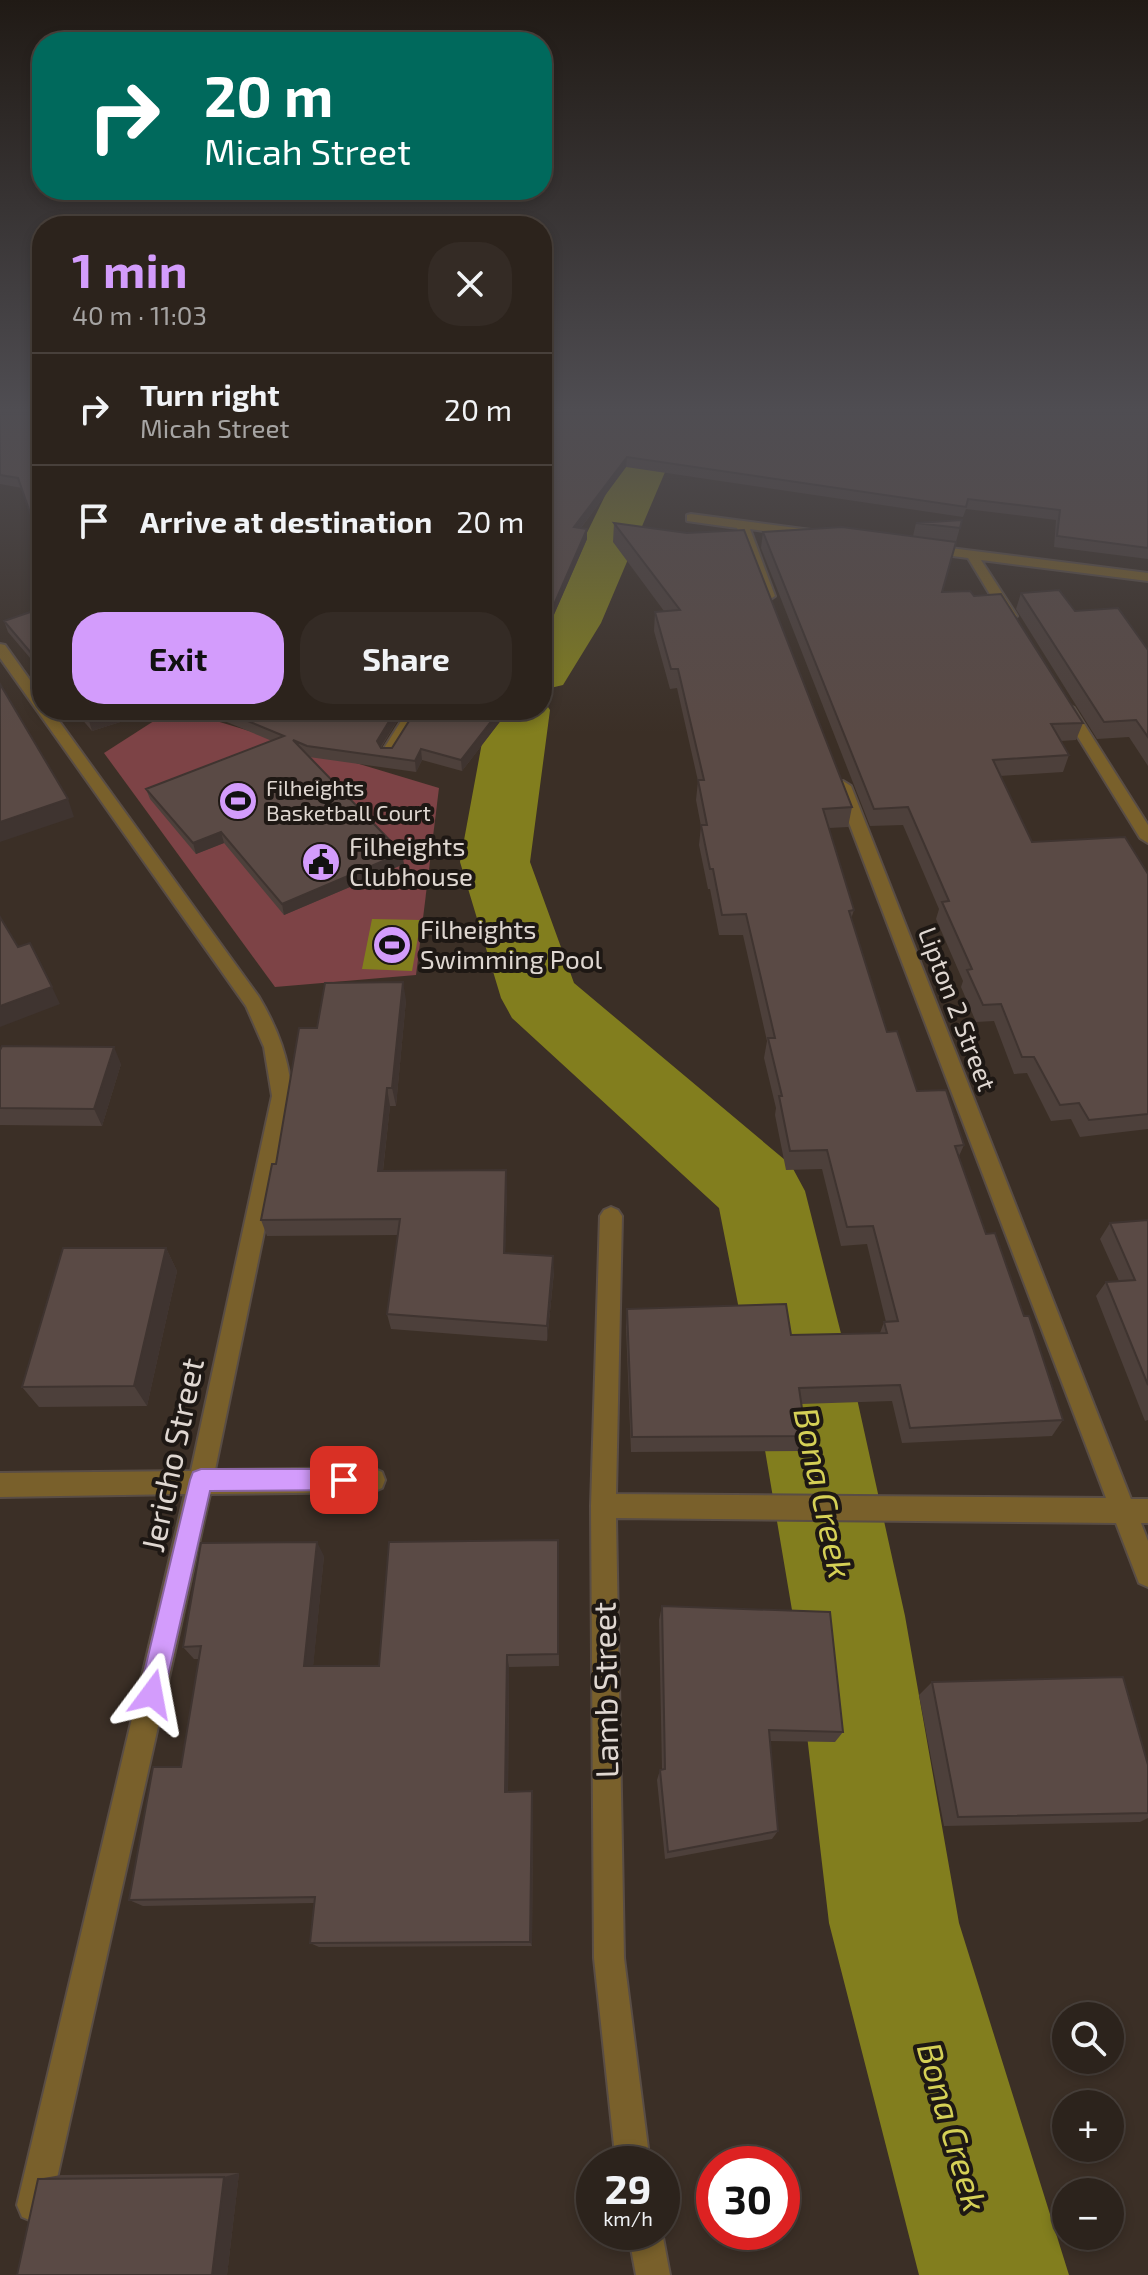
<!DOCTYPE html>
<html lang="en">
<head>
<meta charset="utf-8">
<style>
	body { margin:0; font-family:"Exo 2",sans-serif; background:#342b25; color:#f1f3f6; height:100vh; display:flex; flex-direction:column; font-size:30px; white-space:nowrap }
	* { box-sizing:border-box; margin:0 }
	p { font-size:26px; color:#a6a4a3 }
	.icon { flex:none; width:44px; height:44px; fill:none; stroke:currentColor; stroke-width:2; stroke-linecap:round; stroke-linejoin:round }
	.map { position:relative; flex:1; overflow:hidden }
	.side { position:absolute; left:32px; top:216px; width:520px; height:504px; display:flex; flex-direction:column; background:#2c231c; border-radius:32px; box-shadow:0 4px 12px #0003,0 0 0 2px #48403b }
	.side>* { flex:none }
	.hud { position:absolute; left:32px; top:32px; width:520px; height:168px; border-radius:32px; box-shadow:0 4px 12px #0003,0 0 0 2px #48403b; background:#00695c; color:#fff; overflow:hidden }
	.buttons { position:absolute; left:1052px; top:2002px; display:grid; gap:16px }
	.buttons a { display:grid; place-items:center; width:72px; height:72px; border-radius:50%; background:#2c231c; box-shadow:0 4px 12px #0003,0 0 0 2px #48403b; font-size:40px }
	.speed { position:absolute; left:576px; top:2146px; display:flex; gap:16px; font-size:40px; font-weight:700; text-align:center }
	.speed>* { display:grid; place-content:center; width:104px; height:104px; border-radius:50%; background:#2c231c; box-shadow:0 4px 12px #0003,0 0 0 2px #48403b; line-height:1 }
	.speed small { font-size:20px; font-weight:400 }
	.speed .limit { border:12px solid #d22; background:#fff; color:#111 }
	.pin { position:absolute; display:grid; place-items:center; width:68px; height:68px; color:#fff; margin:-34px; border-radius:16px; box-shadow:0 4px 12px #0006 }
	.me { position:absolute; width:88px; margin:-44px; rotate:13deg; stroke-linejoin:round; filter:drop-shadow(0 0 6px #0008) }
	.turn { display:flex; align-items:center; gap:28px; height:168px; padding:0 40px; font-size:36px }
	.turn .icon { width:104px; height:104px; stroke-width:2.5 }
	.turn b { display:block; font-size:56px; line-height:68px }
	.round { display:grid; place-items:center; flex:none; width:84px; height:84px; border-radius:32px; background:#342b25 }
	.head { display:flex; align-items:center; justify-content:space-between; height:136px; padding:0 40px }
	h1 { font-size:48px; font-weight:700; line-height:60px; color:#d39cfc }
	.button { display:flex; gap:16px; margin-top:auto; padding:16px 40px }
	.button a { flex:1; height:92px; border-radius:32px; background:#d39cfc; color:#111; font-size:32px; font-weight:700; line-height:92px; text-align:center }
	.button a+a { background:#342b25; color:#f1f3f6 }
	ul { padding:0; list-style:none }
	li { display:flex; align-items:center; gap:24px; height:112px; padding:0 40px; border-top:2px solid #48403b }
	li div { flex:1 }
	li b { display:block; font-size:30px }
	li em { font-style:normal }
	.map>svg:first-child { display:block }
	.green { fill:#7d4346 }
	.water { fill:#827e1e }
	.lines { fill:none; stroke-linecap:round; stroke-linejoin:round }
	.river { fill:#827e1e; fill-rule:evenodd }
	.lane-casing { stroke:#594d45; stroke-width:4 }
	.street-casing { stroke:#594d45; stroke-width:4 }
	.lane { fill:#79602b; fill-rule:evenodd }
	.street { fill:#79602b; fill-rule:evenodd }
	.wall { fill:#4d403b }
	.shaded-wall { fill:#3f3430 }
	.building { fill:#5a4a45; stroke:#3f3430; stroke-width:2 }
	.route { fill:#d39cfc; stroke:#8965a4; stroke-width:2 }
	.labels { text-anchor:middle; stroke-width:8; stroke-linejoin:round; paint-order:stroke }
	.far-poi-label { font-size:22px; fill:#dfd7d1; stroke:#1e1814; text-anchor:start }
	.poi-label { font-size:26px; fill:#dfd7d1; stroke:#1e1814; text-anchor:start }
	.street-label { font-size:26px; fill:#dfd7d1; stroke:#1e1814 }
	.near-street-label { font-size:32px; fill:#dfd7d1; stroke:#1e1814 }
	.near-water-label { font-size:34px; font-style:italic; fill:#d5d056; stroke:#1e1814 }
</style>
</head>
<body>
<div class="map">
<svg width="1148" height="2275" viewBox="0 0 1148 2275">
	<rect width="100%" height="100%" fill="#3b2f26"/>
	<path class="green" d="M171,710H180L439,788L416,975L275,987L104,753Z"/>
	<path class="water" d="M372,919L421,920L412,971L362,969Z"/>
	<g class="lines">
		<path class="river" d="M613,414H659L671,437L668,465L601,623L563,685L542,690V625L620,465L625,437Z
			M542,698L550,710L530,862L574,983L791,1165L805,1191L854,1385L905,1616L959,1923L1069,2275H919L829,1923L793,1616L754,1385L719,1208L512,1018L501,998L460,862L488,710H542Z"/>
		<g class="lane-casing">
			<path id="lane" d="M408,710H420L393,756H383L381,753Z"/>
		</g>
		<g class="street-casing">
			<path id="street" d="M691,514L811,530L817,534L811,538L750,529L775,596L769,600L763,596L737,528L687,521V515Z
				M926,545L1148,573V581L981,560L1017,616L1010,620L1003,616L968,558L922,552L920,549Z
				M0,644L5,645L42,697V710H51L259,997C278,1029 289,1059 292,1096L215,1470L373,1468L382,1472L385,1480L382,1488L373,1492L210,1494L51,2205L46,2217L34,2222L22,2217L17,2205L185,1494L0,1497V1473L191,1471L272,1096L264,1047L246,1006L0,658Z
				M1067,704L1074,708L1148,825V843L1140,838L1060,708Z
				M843,781L851,786L1131,1499H1148V1523H1141L1148,1541V1587L1139,1583L1116,1523L616,1518L624,1958L650,2164H616L594,1958L591,1506L600,1216L604,1210L611,1207L618,1210L622,1216L616,1494L1106,1498L835,786Z
				M628,2232H662L670,2275H636Z"/>
		</g>
		<use href="#lane" class="lane"/>
		<use href="#street" class="street"/>
	</g>
	<path class="wall" d="M0,414H42V538L37,531L22,488L0,484Z
		M542,414H1148V559L1054,547L1056,520L966,509L963,517L626,467L581,528L587,529V539L549,626H546L542,633Z
		M962,520L942,592L974,596L1083,723L1076,740L1061,741L1069,755L1063,772L1000,776L1032,842L1148,874V1129L1080,1137L1071,1119L1051,1121L1027,1073L1014,1074L994,1021L976,1022L961,987L963,981L936,919L939,909L903,825L870,826L761,548L763,532L913,536L916,523Z
		M614,523L852,807L848,827L829,828L854,910L851,919L887,1032L917,1091L964,1145L959,1156L986,1234L1024,1316L1063,1420L1052,1436L902,1443L892,1401L801,1404L806,1436L800,1451L631,1452L626,1327L627,1309L791,1335L880,1333L884,1322H886L867,1244L841,1246L822,1169L786,1170L775,1115L776,1108L764,1058L767,1041L743,935H719L710,889H708L699,845L701,826L696,800L698,781L677,688L670,689L654,631L655,612L664,611L613,542Z
		M1021,593L1075,611L1148,650V766L1129,737L1097,739L1016,609Z
		M42,608V672L8,632L4,621Z
		M74,710H158L92,731Z
		M198,710H404L381,748H392L416,710H504L505,715L462,771L422,760L416,772L309,757L404,864L284,915L224,843L196,854L150,799L146,789L272,741Z
		M406,1000L396,1106H390L383,1171L507,1186L505,1253L554,1272L547,1341L391,1329L387,1314L398,1235L267,1236L261,1220L276,1164L317,1028Z
		M0,1050L121,1064L102,1126L0,1125Z
		M1148,1220V1420L1145,1421L1096,1296L1106,1282L1119,1281L1100,1239L1110,1223Z
		M166,1248L177,1271L147,1406L39,1407L22,1387Z
		M558,1540L559,1666L509,1667L508,1792L532,1791L533,1800L532,1946L319,1947L310,1943L314,1903L143,1906L129,1900L181,1767L199,1659H194L183,1647L324,1556L313,1666H379Z
		M662,1606L843,1732L835,1742L770,1741L778,1831L772,1839L665,1859L657,1780L660,1770L662,1769L659,1620Z
		M932,1682L1148,1765V1818L1140,1822L944,1826L919,1695Z
		M239,2173L227,2275L38,2179L61,2175Z"/>
	<path class="shaded-wall" d="M627,457L626,467L574,537V527Z
		M587,529V539L549,626V616Z
		M546,615V626L542,633V622Z
		M122,710H158L92,731L89,721Z
		M396,710H404L378,751L377,741Z
		M500,710H504L505,715L462,771L461,760Z
		M421,749L422,760L416,772L415,761Z
		M68,799L74,817L0,842V822Z
		M221,832L224,843L196,854L193,843Z
		M402,853L404,864L284,915L282,904Z
		M403,982L406,1000L396,1106L392,1088Z
		M52,987L60,1004L0,1027V1006Z
		M114,1047L121,1064L102,1126L94,1109Z
		M387,1088L390,1106L381,1187L378,1171Z
		M506,1170L507,1186L505,1269L504,1253Z
		M166,1248L177,1271L147,1406L134,1386Z
		M553,1256L554,1272L547,1341V1326Z
		M317,1542L324,1556L312,1678L304,1666Z
		M507,1655L509,1667L508,1800L505,1792Z
		M532,1791L533,1800L532,1946L530,1942Z
		M239,2173L227,2275H212L224,2177Z"/>
	<path class="building" d="M0,414H42V532L33,521L18,478L0,475Z
		M542,414H1148V548L1057,536L1060,510L968,499L966,507L627,457L574,527L587,529L549,616L546,615L542,622Z
		M962,520L960,528L916,523Z
		M614,523L687,533L744,530L852,807L823,809L854,910L849,911L887,1032L897,1031L917,1091L946,1090L964,1145L955,1146L986,1234L995,1233L1024,1316H1029L1063,1420L910,1428L900,1385L799,1388L806,1436L632,1437L627,1309L786,1304L791,1335L887,1333L884,1322L898,1321L873,1226L847,1227L827,1150L790,1151L779,1096H782L768,1038H775L746,914L722,915L713,869H710L701,825H707L698,780H704L678,669H671L655,612L680,610Z
		M842,527L956,542L942,592L970,591L974,596L1001,594L1083,723L1051,724L1069,755L993,760L1032,842L1125,837L1148,874V1114L1089,1120L1079,1103L1060,1105L1034,1057H1022L1001,1004L983,1005L967,970L972,969L942,902L949,901L908,807L874,809L763,532Z
		M1059,590L1075,611L1118,608L1148,650V737L1136,720L1104,722L1021,593Z
		M42,608V666L4,621Z
		M0,684L68,799L0,822Z
		M80,710H122L89,721Z
		M221,710H396L377,741L381,748H392L416,710H500L461,760L421,749L415,761L307,746L293,740L402,853L282,904L221,832L193,843L146,789L284,736Z
		M0,917L18,947L30,943L52,987L0,1006Z
		M403,982L392,1088H387L378,1171L506,1170L504,1253L553,1256L547,1326L387,1314L400,1219L261,1220L272,1164H276L299,1028H317L325,983Z
		M2,1046L114,1047L94,1109L0,1108V1050Z
		M1148,1220V1385L1106,1282L1135,1280L1110,1223Z
		M63,1248H166L134,1386L22,1387Z
		M558,1540V1654L507,1655L505,1792L532,1791L530,1942L310,1943L315,1897L129,1900L153,1767H181L201,1646L183,1647L201,1543L317,1542L304,1666H379L389,1542Z
		M662,1606L830,1612L843,1732L769,1730L778,1831L668,1852L660,1770L665,1769Z
		M1123,1677L1148,1765V1813L958,1817L932,1682Z
		M224,2177L212,2275H17L38,2179Z"/>
	<linearGradient id="sky" x2="0" y2="1"><stop stop-color="#201a15"/><stop offset="0.56" stop-color="#4f4d52"/><stop offset="1" stop-color="#4f4d52" stop-opacity="0"/></linearGradient>
	<rect width="1148" height="733" fill="url(#sky)"/>
	<path class="route" d="M201,1469H344L352,1472L355,1480L352,1487L344,1490L210,1491L164,1694L161,1703L152,1706L143,1703L139,1694L190,1480L193,1472Z"/>
	<defs>
		<g id="stadium-disc" transform="scale(2)"><circle r="9.5" fill="#d39cfc" stroke="#1e1814"/><path d="M0-5a6.5 5 0 1 0 0 10a6.5 5 0 1 0 0-10ZM-3.5-1.8h7v3.6h-7Z" fill="#111"/></g>
		<g id="civic-disc" transform="scale(2)"><circle r="9.5" fill="#d39cfc" stroke="#1e1814"/><path d="M-.6-6.5H3V-4.5H.6V-3L4-1V1h2V6H-6V1h2V-1L-.6-3ZM-1.2 2.5V6h2.4V2.5Z" fill="#111"/></g>
	</defs>
	<g fill-rule="evenodd">
		<use href="#stadium-disc" x="238" y="801"/>
		<use href="#civic-disc" x="321" y="862"/>
		<use href="#stadium-disc" x="392" y="945"/>
	</g>
	<g class="labels">
		<g class="far-poi-label">
			<text x="266" y="796">Filheights<tspan x="266" dy="25">Basketball Court</tspan></text>
		</g>
		<g class="poi-label">
			<text x="349" y="856">Filheights<tspan x="349" dy="30">Clubhouse</tspan></text>
			<text x="420" y="939">Filheights<tspan x="420" dy="30">Swimming Pool</tspan></text>
		</g>
		<g class="street-label">
			<text transform="translate(957 1009) rotate(69)" y="9">Lipton 2 Street</text>
		</g>
		<g class="near-street-label">
			<text transform="translate(173 1455) rotate(-78)" y="11">Jericho Street</text>
			<text transform="translate(606 1690) rotate(-91)" y="11">Lamb Street</text>
		</g>
		<g class="near-water-label">
			<text transform="translate(823 1493) rotate(78)" y="12">Bona Creek</text>
			<text transform="translate(952 2127) rotate(74)" y="12">Bona Creek</text>
		</g>
	</g>
</svg>
<div class="buttons">
<a><svg class="icon" aria-label="search" viewBox="0 0 24 24"><circle cx="10" cy="10" r="6"/><path d="M15 15l6 6"/></svg></a>
<a>+</a>
<a>−</a>
</div>
<div class="speed"><div>29<small>km/h</small></div><div class="limit">30</div></div>
<div class="pin" style="left:344px;top:1480px;background:#d93025"><svg class="icon" aria-label="arrive" viewBox="0 0 24 24"><path d="M6 21V4h12l-3 4 3 4H6"/></svg></div>
<svg class="me" style="left:152px;top:1694px" viewBox="-20 -20 40 40"><path d="M0-17L14 15 0 8-14 15z" fill="#d39cfc" stroke="#fff" stroke-width="4"/></svg>
<div class="hud">
<div class="turn"><svg class="icon" aria-label="right" viewBox="0 0 24 24"><path d="M7 20v-9h11M14 6l5 5-5 5"/></svg><div><b>20 m</b>Micah Street</div></div>
</div>
<section class="side">
<div class="head"><div><h1>1 min</h1><p>40 m · 11:03</p></div><a class="round"><svg class="icon" aria-label="close" viewBox="0 0 24 24"><path d="M6 6l12 12M18 6L6 18"/></svg></a></div>
<ul>
<li><svg class="icon" aria-label="right" viewBox="0 0 24 24"><path d="M7 20v-9h11M14 6l5 5-5 5"/></svg><div><b>Turn right</b><p>Micah Street</p></div><em>20 m</em></li>
<li><svg class="icon" aria-label="arrive" viewBox="0 0 24 24"><path d="M6 21V4h12l-3 4 3 4H6"/></svg><div><b>Arrive at destination</b></div><em>20 m</em></li>
</ul>
<div class="button"><a>Exit</a><a>Share</a></div>
</section>
</div>
</body>
</html>
